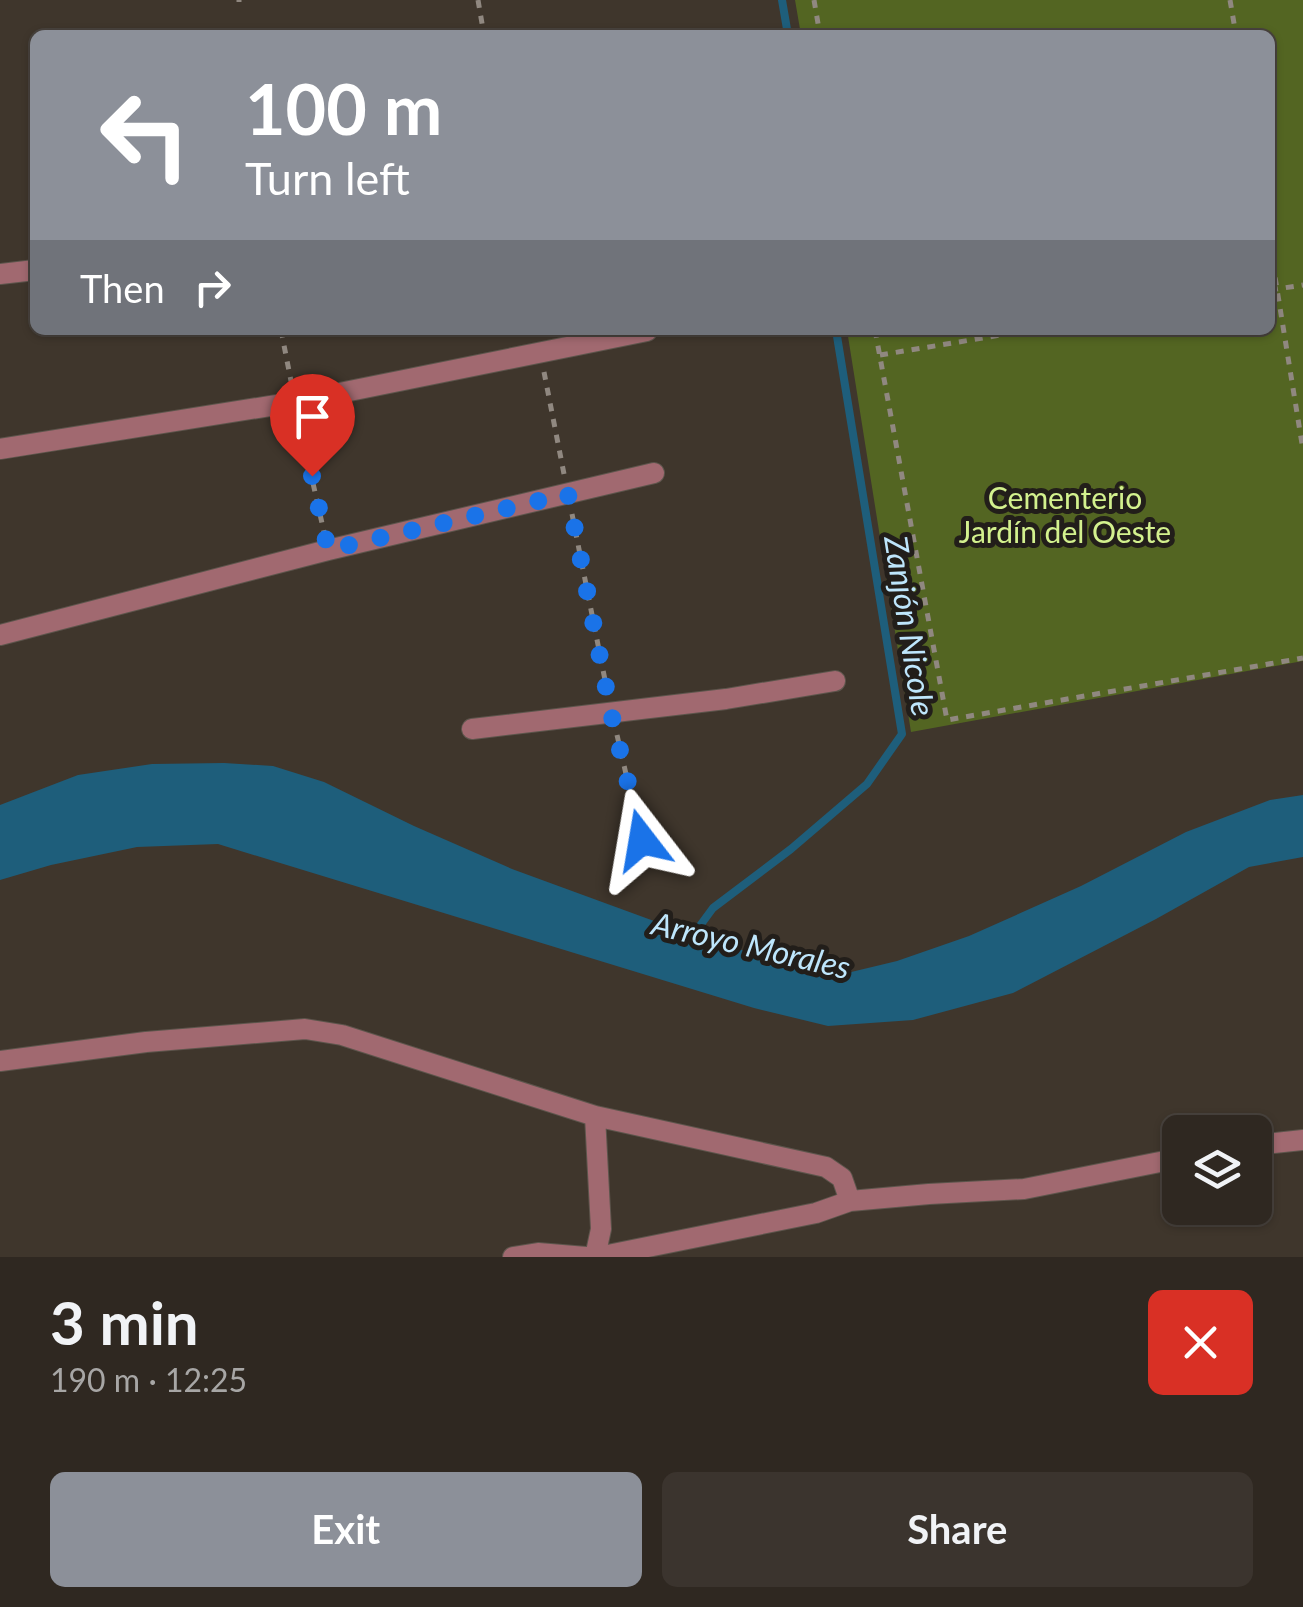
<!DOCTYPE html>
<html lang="en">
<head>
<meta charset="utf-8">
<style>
	body { margin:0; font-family:Lato,sans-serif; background:#3b342e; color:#f1f3f6; height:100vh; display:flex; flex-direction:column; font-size:38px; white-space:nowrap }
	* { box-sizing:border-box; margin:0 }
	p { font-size:32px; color:#a7a6a5 }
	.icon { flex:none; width:55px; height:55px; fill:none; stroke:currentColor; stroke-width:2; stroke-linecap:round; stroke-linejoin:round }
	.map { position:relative; height:1257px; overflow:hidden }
	.drawer { display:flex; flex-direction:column; background:#2f2821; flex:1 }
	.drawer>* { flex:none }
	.hud { position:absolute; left:30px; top:30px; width:1245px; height:305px; border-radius:15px; box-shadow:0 2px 8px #0004,0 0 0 2px #4a443f; background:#8c9099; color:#fff; overflow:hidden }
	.tools { position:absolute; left:1162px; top:1115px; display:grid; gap:20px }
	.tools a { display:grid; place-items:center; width:110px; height:110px; border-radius:15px; background:#2f2821; box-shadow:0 2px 8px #0004,0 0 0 2px #4a443f; font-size:50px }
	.pin { position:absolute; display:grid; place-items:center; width:85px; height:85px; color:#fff; margin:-102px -42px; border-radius:50% 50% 50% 0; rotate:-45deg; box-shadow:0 0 10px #0007 }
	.pin .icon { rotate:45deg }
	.me { position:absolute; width:110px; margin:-55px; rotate:346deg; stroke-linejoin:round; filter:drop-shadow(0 0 8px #0008) }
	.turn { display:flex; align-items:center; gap:35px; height:210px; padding:0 50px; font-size:45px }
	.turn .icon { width:130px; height:130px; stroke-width:2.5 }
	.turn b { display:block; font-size:70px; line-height:85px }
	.then { display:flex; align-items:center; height:95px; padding:0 50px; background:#0003; gap:20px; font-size:38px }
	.round { display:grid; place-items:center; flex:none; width:105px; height:105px; border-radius:15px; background:#3b342e }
	.head { display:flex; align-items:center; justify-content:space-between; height:170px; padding:0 50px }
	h1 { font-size:60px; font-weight:700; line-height:75px }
	.primary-button { display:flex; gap:20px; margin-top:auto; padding:20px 50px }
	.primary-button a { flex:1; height:115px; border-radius:15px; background:#8c9099; color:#fff; font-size:40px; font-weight:700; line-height:115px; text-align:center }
	.primary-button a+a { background:#3b342e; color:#f1f3f6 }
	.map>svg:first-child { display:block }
	.green { fill:#536522 }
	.water { fill:#1e5e7b }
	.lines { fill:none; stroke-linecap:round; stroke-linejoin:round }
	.stream { stroke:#1e5e7b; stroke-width:8 }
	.minor-casing { stroke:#5d554c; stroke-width:22 }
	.path { stroke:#908880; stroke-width:5; stroke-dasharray:8 8; stroke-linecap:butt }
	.minor { stroke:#a16970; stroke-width:20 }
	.route { stroke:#1a73e8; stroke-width:18; stroke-dasharray:0 32.4 }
	.labels { text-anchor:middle; stroke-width:10; stroke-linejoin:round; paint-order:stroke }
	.park-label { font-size:30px; fill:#d3f18e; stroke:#221e1a }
	.water-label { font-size:32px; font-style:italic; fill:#bee6fc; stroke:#221e1a }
</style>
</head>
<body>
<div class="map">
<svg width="1303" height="1257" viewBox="0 0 1303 1257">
	<rect width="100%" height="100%" fill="#3f362c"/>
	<path class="green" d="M795,0H1303V661L911,732L847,330H1270V35H801Z"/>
	<path class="water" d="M224,763L273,766L324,782L414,826L512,869L654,921L769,959L847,973L897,961L969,936L1081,886L1186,832L1270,800L1303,795V857L1249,867L1156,919L1013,993L913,1020L828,1026L754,1008L218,844L137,847L51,865L0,880V805L78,775L152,764Z"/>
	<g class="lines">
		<path class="stream" d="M782,0L788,35
			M688,942L713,908L791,849L867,784L902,734L836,330"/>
		<g class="minor-casing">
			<path id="minor" d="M0,274L35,270
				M0,449L295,402L647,331
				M0,635L328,550L654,473
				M472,729L726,699L835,681
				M0,1061L146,1042L305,1029L342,1035L595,1116L826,1167L842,1178L850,1201
				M1255,1145L1303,1140
				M513,1257L538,1253L586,1257
				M595,1257L601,1229L595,1116
				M598,1257L816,1213L850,1201L929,1194L1024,1189L1180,1158"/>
		</g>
		<path class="path" d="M239,0V2
			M478,0L484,35
			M814,0L820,35
			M1230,0L1236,35
			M1270,246L1303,450
			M1270,290L1303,285
			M281,330L291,381
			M875,330L947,720L1303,658
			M880,355L1031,330
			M544,372L564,474
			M299,421L324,532
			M572,514L608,695
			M617,735L641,839"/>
		<use href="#minor" class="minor"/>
	</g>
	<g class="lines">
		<path class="route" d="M312,476L328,550L568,494L611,713L642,840"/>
	</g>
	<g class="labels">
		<g class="park-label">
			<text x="1065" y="509">Cementerio<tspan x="1065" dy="34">Jardín del Oeste</tspan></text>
		</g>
		<g class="water-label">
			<text transform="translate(909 626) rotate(81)" y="11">Zanjón Nicole</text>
			<text transform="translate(751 946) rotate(13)" y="11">Arroyo Morales</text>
		</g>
	</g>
</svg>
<div class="tools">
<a><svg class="icon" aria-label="layers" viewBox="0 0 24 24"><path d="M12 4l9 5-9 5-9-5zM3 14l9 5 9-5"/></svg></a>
</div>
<div class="pin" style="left:312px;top:476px;background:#d93025"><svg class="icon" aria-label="arrive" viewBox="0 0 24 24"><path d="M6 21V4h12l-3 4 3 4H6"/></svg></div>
<svg class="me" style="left:642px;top:840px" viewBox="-20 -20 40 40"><path d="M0-17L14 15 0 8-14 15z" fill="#1a73e8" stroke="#fff" stroke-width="4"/></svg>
<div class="hud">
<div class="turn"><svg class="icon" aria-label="left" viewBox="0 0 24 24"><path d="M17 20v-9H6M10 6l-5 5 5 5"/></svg><div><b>100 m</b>Turn left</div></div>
<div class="then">Then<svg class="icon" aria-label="right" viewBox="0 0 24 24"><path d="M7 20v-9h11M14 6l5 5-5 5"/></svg></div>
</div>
</div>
<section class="drawer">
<div class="head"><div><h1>3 min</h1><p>190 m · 12:25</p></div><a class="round" style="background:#d93025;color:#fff"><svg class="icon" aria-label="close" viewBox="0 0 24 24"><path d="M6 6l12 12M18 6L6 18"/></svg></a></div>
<div class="primary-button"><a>Exit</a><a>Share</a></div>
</section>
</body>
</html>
